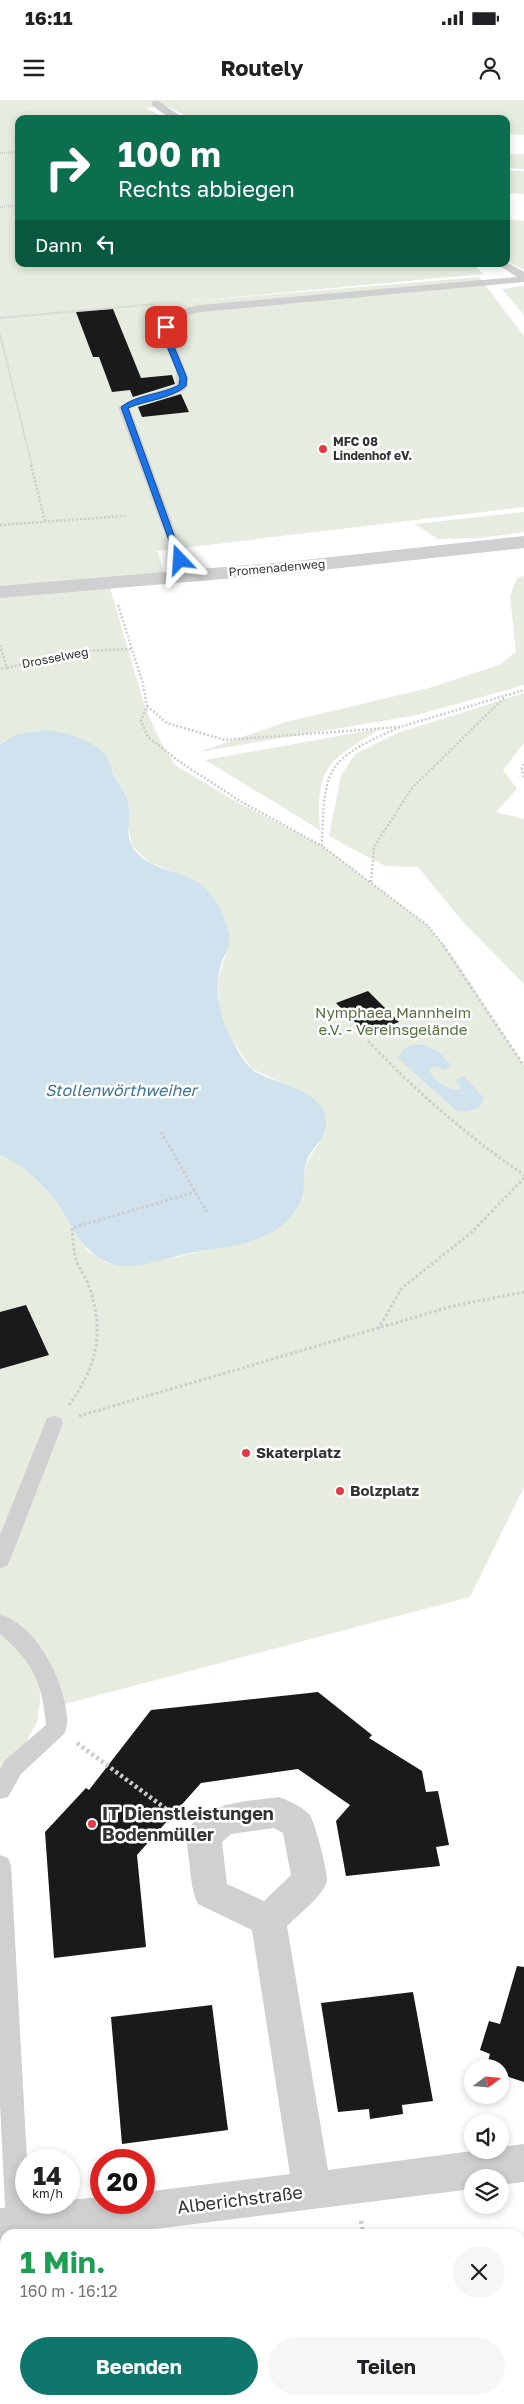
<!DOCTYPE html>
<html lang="de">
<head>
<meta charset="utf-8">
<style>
	body { margin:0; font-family:"Golos Text",sans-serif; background:#f6f6f6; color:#202124; height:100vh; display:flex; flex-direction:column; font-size:19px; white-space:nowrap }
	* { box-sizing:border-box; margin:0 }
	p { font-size:16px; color:#757577 }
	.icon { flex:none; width:28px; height:28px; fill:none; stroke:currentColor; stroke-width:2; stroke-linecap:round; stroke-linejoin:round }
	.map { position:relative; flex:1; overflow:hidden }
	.side { position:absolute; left:0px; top:2129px; width:525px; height:176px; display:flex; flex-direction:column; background:#fff; border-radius:15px 15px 0 0; box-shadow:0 2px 8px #0003 }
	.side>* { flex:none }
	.hud { position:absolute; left:15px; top:15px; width:495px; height:152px; border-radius:10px; box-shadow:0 2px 8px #0003; background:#0b6e4f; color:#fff; overflow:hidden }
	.needle { width:32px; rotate:74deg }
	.controls { position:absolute; left:464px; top:1959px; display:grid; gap:10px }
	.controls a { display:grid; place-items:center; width:45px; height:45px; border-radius:50%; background:#fff; box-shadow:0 2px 8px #0003; font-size:25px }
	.speed { position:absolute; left:15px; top:2049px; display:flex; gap:10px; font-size:25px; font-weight:700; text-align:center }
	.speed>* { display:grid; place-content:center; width:65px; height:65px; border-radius:50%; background:#fff; box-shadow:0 2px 8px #0003; line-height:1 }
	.speed small { font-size:12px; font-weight:400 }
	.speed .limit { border:8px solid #d22; background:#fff; color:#111 }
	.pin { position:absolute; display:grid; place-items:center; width:42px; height:42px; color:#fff; margin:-21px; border-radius:10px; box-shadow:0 2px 8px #0006 }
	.me { position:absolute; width:55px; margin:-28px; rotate:340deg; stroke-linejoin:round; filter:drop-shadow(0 0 4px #0008) }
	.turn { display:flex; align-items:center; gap:18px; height:105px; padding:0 20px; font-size:22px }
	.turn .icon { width:65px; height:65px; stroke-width:2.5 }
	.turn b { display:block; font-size:35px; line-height:42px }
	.then { display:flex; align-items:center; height:48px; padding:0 20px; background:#0003; gap:10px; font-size:19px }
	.round { display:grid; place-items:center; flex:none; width:52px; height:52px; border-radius:26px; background:#f6f6f6 }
	.headline { display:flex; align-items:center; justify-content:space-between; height:85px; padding:0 20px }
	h1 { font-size:30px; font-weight:700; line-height:38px; color:#1e9e55 }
	.primary-button { display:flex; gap:10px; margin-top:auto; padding:10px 20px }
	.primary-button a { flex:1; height:58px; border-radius:30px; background:#0f766e; color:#fff; font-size:20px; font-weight:700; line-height:58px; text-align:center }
	.primary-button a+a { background:#f6f6f6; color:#202124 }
	.status { display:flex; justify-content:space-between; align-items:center; height:35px; padding:0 25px; background:#fff; direction:ltr }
	.status svg { height:14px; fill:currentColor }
	header { display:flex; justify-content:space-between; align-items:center; height:65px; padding:0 20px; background:#fff; font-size:22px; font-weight:700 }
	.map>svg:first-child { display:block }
	.green { fill:#e6ecdf }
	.water { fill:#cfe2ee }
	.building { fill:#1a1a1a }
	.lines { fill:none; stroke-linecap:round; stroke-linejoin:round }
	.path-far3 { stroke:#cdcdcd; stroke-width:2; stroke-dasharray:1 1; stroke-linecap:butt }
	.path-far2 { stroke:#cdcdcd; stroke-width:2.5; stroke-dasharray:2 2; stroke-linecap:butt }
	.path-far1 { stroke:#cdcdcd; stroke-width:3; stroke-dasharray:2.5 2.5; stroke-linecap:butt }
	.path { stroke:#cdcdcd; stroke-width:4.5; stroke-dasharray:3 3; stroke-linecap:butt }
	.service { fill:#d0d0d0; fill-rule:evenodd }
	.minor { fill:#d0d0d0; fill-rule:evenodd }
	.route { fill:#1a73e8; stroke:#114b97 }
	.poi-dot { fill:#e63946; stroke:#fff; stroke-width:2 }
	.labels { text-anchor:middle; stroke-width:5; stroke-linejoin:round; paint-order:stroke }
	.far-poi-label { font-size:12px; font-weight:bold; fill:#333; stroke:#fff; text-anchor:start }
	.far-street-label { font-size:12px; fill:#333; stroke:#fff }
	.park-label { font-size:15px; fill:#56703f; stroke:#fff }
	.poi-label { font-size:15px; font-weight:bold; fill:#333; stroke:#fff; text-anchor:start }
	.water-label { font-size:16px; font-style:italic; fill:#3f7597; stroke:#fff }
	.near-poi-label { font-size:18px; font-weight:bold; fill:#333; stroke:#fff; text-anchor:start }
	.near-street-label { font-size:18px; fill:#333; stroke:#fff }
</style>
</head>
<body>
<div class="status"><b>16:11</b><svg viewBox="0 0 49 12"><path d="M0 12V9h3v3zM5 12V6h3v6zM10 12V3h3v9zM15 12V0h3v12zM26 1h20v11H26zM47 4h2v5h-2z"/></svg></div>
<header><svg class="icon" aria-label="menu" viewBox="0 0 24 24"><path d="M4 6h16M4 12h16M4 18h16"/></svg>Routely<svg class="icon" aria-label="person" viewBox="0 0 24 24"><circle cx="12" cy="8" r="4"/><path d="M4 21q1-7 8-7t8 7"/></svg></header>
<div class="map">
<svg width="524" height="2304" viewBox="0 0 524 2304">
	<rect width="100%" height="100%" fill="#fff"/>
	<path class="green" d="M0,0H524V35L506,34V19H195L165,6L146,8L166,19H19V164H472L484,174L181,202L479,177L524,236V407L157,451L165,475L108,481L145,607L161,643L175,665L237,702L322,746L427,825L453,857L524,966V1387L470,1497L65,1604L39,1575L40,1603L37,1622L0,1689V1055L19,1064L37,1078L53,1097L88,1151L106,1163L126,1166L149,1163L222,1147L304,1078L306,1064L326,1031V1017L310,996L252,969L230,937L219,908L218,880L226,853L229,831L218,806L199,782L149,762L132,746L128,726L130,716L126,696L110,668L108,659L102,652L92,645L59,632L4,641L0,644Z
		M508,54H524V69L507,68Z
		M506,71H524V94L506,93Z
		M506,119L524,121V170L506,161Z
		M524,186V215L502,189Z
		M524,412V432L480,438L438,439L415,424Z
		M524,476V585L417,615L199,652L286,622L429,588L499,565L516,552L510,496L517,478Z
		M524,593V643L503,670L517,689L496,712L524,719V884L463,822L418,767L385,766L329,736L341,676L355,654L397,633Z
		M382,628C330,660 315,664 320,730L205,660Z
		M78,2300H163L164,2304H79Z"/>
	<path class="water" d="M44,630C64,632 94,639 107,657C110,663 111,670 114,676C120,686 127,694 129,707C131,720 125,734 132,746C146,770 177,769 198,782C212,791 225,815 229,832C232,845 224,854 221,865C213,889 220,917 231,938C237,949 244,963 254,971C276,985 321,988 326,1019C329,1039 311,1046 306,1063C303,1073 305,1084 303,1093C300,1110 283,1127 269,1134C243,1147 213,1148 186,1154C167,1158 147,1166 127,1166C84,1166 74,1123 51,1095C36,1076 21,1065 0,1055V644L16,635Z
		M425,945L440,953L452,966L445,970L439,967H431L429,971C435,980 448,992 460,989V986L455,980L464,976L484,998L480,1007L467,1012L456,1010L398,958C403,946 413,944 425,945Z"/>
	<path class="building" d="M113,209L141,278L172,275L175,284L133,297L130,290L112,292L99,257H93L76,212Z
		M181,294L189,312L142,317L138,307Z
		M368,891L399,922L367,934L336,903Z
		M26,1205L49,1255L0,1269V1212Z
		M318,1592L372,1635L369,1638L422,1671L426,1692L438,1691L449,1745L436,1747L440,1766L346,1776L336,1721L350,1705L298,1669L201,1683L137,1755L146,1847L54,1858L45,1732L86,1688L89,1690L151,1610Z
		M517,1866L524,1867V1982L500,1974V1968H486L490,1954L480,1950L489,1921L500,1924Z
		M413,1892L433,2001L402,2005L403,2014L370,2019L369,2009L338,2012L321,1903Z
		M212,1905L228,2030L122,2044L111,1917Z"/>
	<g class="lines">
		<path class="path-far3" d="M0,53L19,52
			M0,107L19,105
			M0,218L156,204
			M0,234L32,366"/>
		<path class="path-far2" d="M31,365L45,421
			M0,425L125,416
			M118,505L143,584L147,606L141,621L148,637L180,662L240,701L322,746
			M0,545L7,568L0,569
			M7,568L77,551L133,549
			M147,606L167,623L225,640L400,627L524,590
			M400,627C326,660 324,665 322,746L427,825L444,846
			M524,664L522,668L524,679
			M371,782L374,747L412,688L505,597"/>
		<path class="path-far1" d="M443,845L524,966
			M368,941C417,992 466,1035 524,1075
			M161,1032L208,1114
			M378,1229L402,1188L472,1132L524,1078
			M69,1305C97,1266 105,1233 89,1186C86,1178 80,1170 77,1162C73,1151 73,1139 72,1128L195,1092
			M79,1316L453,1206L524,1192"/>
		<path class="path" d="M77,1643L177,1717
			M361,2121L363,2134
			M122,2300V2304
			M393,2300V2304"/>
		<path class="service" d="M152,1H158L185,19C170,19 163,14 152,5Z
			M506,162L524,172V182L201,212C187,214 176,218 170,232L186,271L188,286L184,291L130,308L192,477L190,480H182L118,307L136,298L177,285L176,271L160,232C168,213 182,208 201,205L517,177L497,164Z
			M54,1316L61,1318L63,1323L10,1460L7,1466L0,1468V1435L45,1323L47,1318Z
			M0,1514C34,1525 59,1571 65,1604C67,1614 69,1625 64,1634L21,1674L8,1697L0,1699V1670L5,1660L46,1625C42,1582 33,1562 0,1534Z
			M0,1755L8,1758L11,1765L27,2060L26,2102H29L30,2126L27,2134H9L6,2126L0,2005Z"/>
		<path class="minor" d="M524,436V448L295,473L0,498V486L295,461Z
			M279,1697C289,1701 301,1706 309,1714C314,1718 328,1773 327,1780C326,1793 297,1816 287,1826L328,2070L480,2050H500V2047L524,2044V2082L500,2085V2078H472V2089L115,2134H5V2258L0,2256V2108L69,2102V2100L101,2097V2102H144V2092L290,2074L252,1830L198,1804C191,1790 191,1775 189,1759C188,1752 186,1742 187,1735C195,1702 253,1701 279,1697ZM274,1728L283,1733L291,1775L264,1801L227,1784L222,1742L231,1734Z
			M5,2280V2300H28L29,2304H0V2282Z"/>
	</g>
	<path class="route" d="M166,225L170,227L168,232L187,278L186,286C171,299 147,300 128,308L183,460L180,462L176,460L121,307C137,294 161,295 179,285L180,278L161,232Z"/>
	<g class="poi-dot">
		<circle cx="323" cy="349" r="5"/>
		<circle cx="246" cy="1353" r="5"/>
		<circle cx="340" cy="1391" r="5"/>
		<circle cx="92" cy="1724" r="5"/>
	</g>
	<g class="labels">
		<g class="far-poi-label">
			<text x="333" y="346">MFC 08<tspan x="333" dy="14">Lindenhof eV.</tspan></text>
		</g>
		<g class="far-street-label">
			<text transform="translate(277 468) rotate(-5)" y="4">Promenadenweg</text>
			<text transform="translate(55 558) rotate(-11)" y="4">Drosselweg</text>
		</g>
		<g class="park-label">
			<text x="393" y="918">Nymphaea Mannheim<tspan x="393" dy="17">e.V. - Vereinsgelände</tspan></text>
		</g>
		<g class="poi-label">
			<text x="256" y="1358">Skaterplatz</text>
			<text x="350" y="1396">Bolzplatz</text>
		</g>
		<g class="water-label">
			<text x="121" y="996">Stollenwörthweiher</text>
		</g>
		<g class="near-poi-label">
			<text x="102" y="1720">IT Dienstleistungen<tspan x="102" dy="21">Bodenmüller</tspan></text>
		</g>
		<g class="near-street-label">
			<text transform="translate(240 2100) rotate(-7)" y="6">Alberichstraße</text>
		</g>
	</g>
</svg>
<div class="controls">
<a><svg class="needle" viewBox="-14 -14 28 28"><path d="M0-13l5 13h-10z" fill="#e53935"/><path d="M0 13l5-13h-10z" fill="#757577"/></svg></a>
<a><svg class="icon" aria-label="sound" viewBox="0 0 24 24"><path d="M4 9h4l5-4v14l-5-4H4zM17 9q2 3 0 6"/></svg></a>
<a><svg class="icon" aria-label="layers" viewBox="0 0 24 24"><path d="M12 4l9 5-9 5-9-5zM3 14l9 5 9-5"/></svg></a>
</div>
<div class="speed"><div>14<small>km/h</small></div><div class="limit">20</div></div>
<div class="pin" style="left:166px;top:227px;background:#d93025"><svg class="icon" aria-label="arrive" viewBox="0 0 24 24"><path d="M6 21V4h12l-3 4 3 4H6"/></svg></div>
<svg class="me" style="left:180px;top:460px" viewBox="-20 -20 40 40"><path d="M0-17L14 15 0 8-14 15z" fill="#1a73e8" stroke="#fff" stroke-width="4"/></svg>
<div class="hud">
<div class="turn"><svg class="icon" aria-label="right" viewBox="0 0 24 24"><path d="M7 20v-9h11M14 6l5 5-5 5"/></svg><div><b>100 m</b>Rechts abbiegen</div></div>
<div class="then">Dann<svg class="icon" aria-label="left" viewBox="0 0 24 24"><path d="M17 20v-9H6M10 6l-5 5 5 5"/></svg></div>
</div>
<section class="side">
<div class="headline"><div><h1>1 Min.</h1><p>160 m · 16:12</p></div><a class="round"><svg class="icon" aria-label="close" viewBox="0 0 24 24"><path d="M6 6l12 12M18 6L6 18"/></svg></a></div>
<div class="primary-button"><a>Beenden</a><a>Teilen</a></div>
</section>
</div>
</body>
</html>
